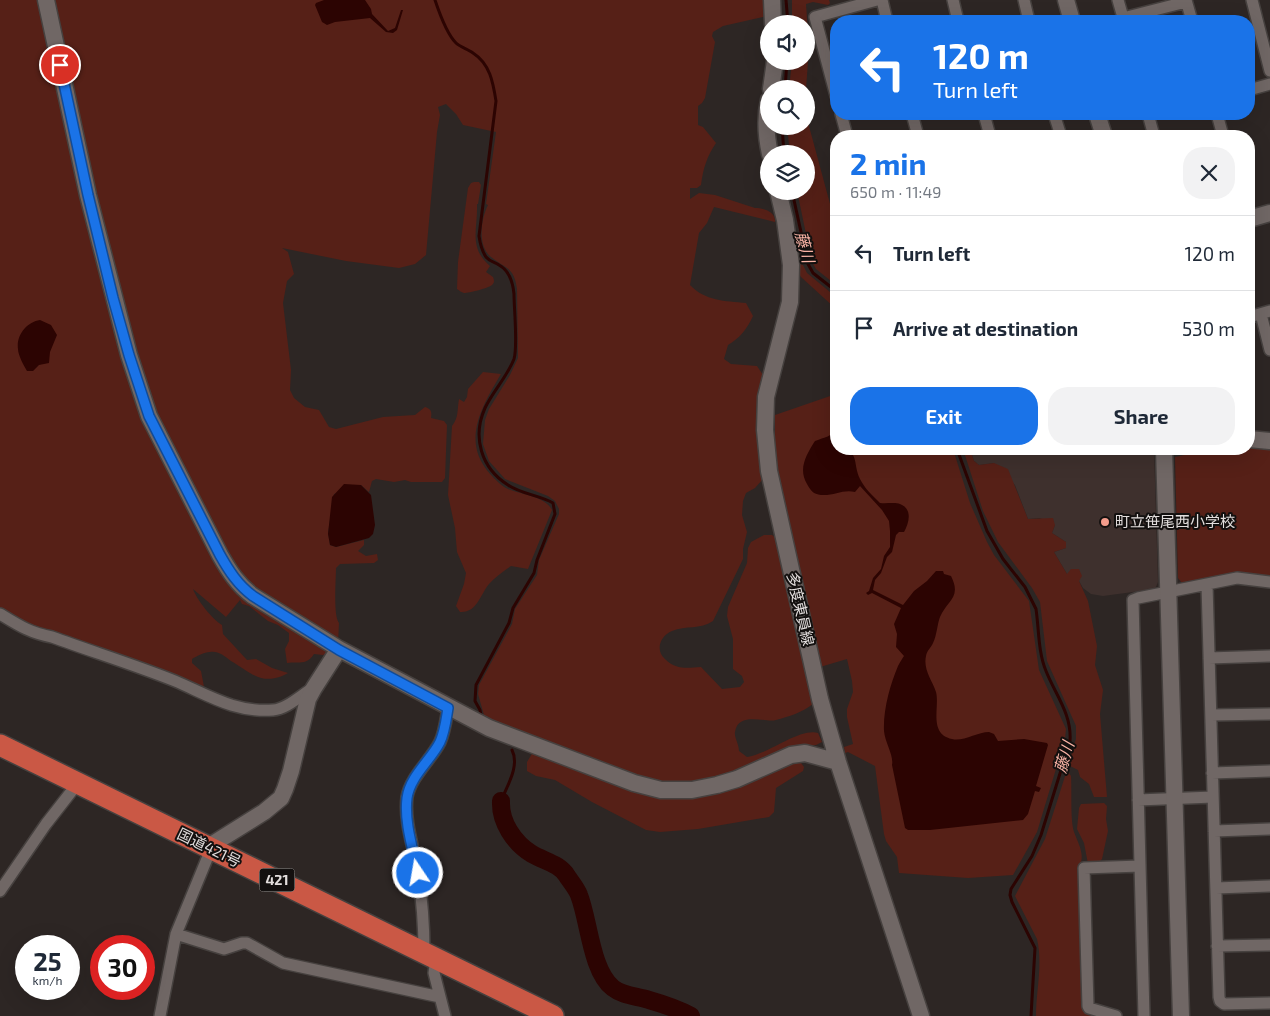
<!DOCTYPE html>
<html lang="en">
<head>
<meta charset="utf-8">
<style>
	body { margin:0; font-family:"Exo 2","Noto Sans JP",sans-serif; background:#f2f2f3; color:#1f2937; height:100vh; display:flex; flex-direction:column; font-size:19px; white-space:nowrap }
	* { box-sizing:border-box; margin:0 }
	p { font-size:16px; color:#747a83 }
	.icon { flex:none; width:28px; height:28px; fill:none; stroke:currentColor; stroke-width:2; stroke-linecap:round; stroke-linejoin:round }
	.map { position:relative; flex:1; overflow:hidden }
	.details { position:absolute; left:830px; top:130px; width:425px; height:325px; display:flex; flex-direction:column; background:#fff; border-radius:20px; box-shadow:0 5px 20px #0002 }
	.details>* { flex:none }
	.guide { position:absolute; left:830px; top:15px; width:425px; height:105px; border-radius:20px; box-shadow:0 5px 20px #0002; background:#1a73e8; color:#fff; overflow:hidden }
	.fabs { position:absolute; left:760px; top:15px; display:grid; gap:10px }
	.fabs a { display:grid; place-items:center; width:55px; height:55px; border-radius:50%; background:#fff; box-shadow:0 5px 20px #0002; font-size:25px }
	.speed { position:absolute; left:15px; top:935px; display:flex; gap:10px; font-size:25px; font-weight:700; text-align:center }
	.speed>* { display:grid; place-content:center; width:65px; height:65px; border-radius:50%; background:#fff; box-shadow:0 5px 20px #0002; line-height:1 }
	.speed small { font-size:12px; font-weight:400 }
	.speed .limit { border:8px solid #d22; background:#fff; color:#111 }
	.pin { position:absolute; display:grid; place-items:center; width:42px; height:42px; color:#fff; margin:-21px; border:2px solid #fff; border-radius:50%; box-shadow:0 1px 5px #0007 }
	.me { position:absolute; width:55px; margin:-28px; rotate:348deg; stroke-linejoin:round; filter:drop-shadow(0 0 4px #0008) }
	.turn { display:flex; align-items:center; gap:18px; height:105px; padding:0 20px; font-size:22px }
	.turn .icon { width:65px; height:65px; stroke-width:2.5 }
	.turn b { display:block; font-size:35px; line-height:42px }
	.round { display:grid; place-items:center; flex:none; width:52px; height:52px; border-radius:20px; background:#f2f2f3 }
	.headline { display:flex; align-items:center; justify-content:space-between; height:85px; padding:0 20px }
	h1 { font-size:30px; font-weight:700; line-height:38px; color:#1a73e8 }
	.button { display:flex; gap:10px; margin-top:auto; padding:10px 20px }
	.button a { flex:1; height:58px; border-radius:20px; background:#1a73e8; color:#fff; font-size:20px; font-weight:700; line-height:58px; text-align:center }
	.button a+a { background:#f2f2f3; color:#1f2937 }
	ul { padding:0; list-style:none }
	li { display:flex; align-items:center; gap:15px; height:75px; padding:0 20px; border-top:1px solid #e0e1e3 }
	li div { flex:1 }
	li b { display:block; font-size:19px }
	li em { font-style:normal }
	.map>svg:first-child { display:block }
	.built { fill:#3e302d }
	.green { fill:#562017 }
	.water { fill:#2c0402 }
	.lines { fill:none; stroke-linecap:round; stroke-linejoin:round }
	.stream { stroke:#2c0402; stroke-width:3 }
	.river { stroke:#2c0402; stroke-width:18 }
	.street-casing { stroke:#46413f; stroke-width:14 }
	.secondary-casing { stroke:#46413f; stroke-width:19 }
	.highway-casing { stroke:#46413f; stroke-width:24 }
	.street { stroke:#706765; stroke-width:11 }
	.secondary { stroke:#706765; stroke-width:16 }
	.highway { stroke:#ca5845; stroke-width:21 }
	.route-casing { stroke:#114b97; stroke-width:12 }
	.route { stroke:#1a73e8; stroke-width:9 }
	.poi-dot { fill:#f49d8c; stroke:#13100f; stroke-width:2 }
	.labels { text-anchor:middle; stroke-width:4; stroke-linejoin:round; paint-order:stroke }
	.shield { fill:#13100f; stroke:#a5a09f; stroke-width:1 }
	.shield-label { font-size:14px; font-weight:bold; fill:#e3dedd }
	.poi-label { font-size:15px; fill:#e3dedd; stroke:#13100f; text-anchor:start }
	.street-label { font-size:15px; fill:#e3dedd; stroke:#13100f }
	.water-label { font-size:16px; font-style:italic; fill:#f9b3a5; stroke:#13100f }
</style>
</head>
<body>
<div class="map">
<svg width="1270" height="1016" viewBox="0 0 1270 1016">
	<rect width="100%" height="100%" fill="#2d2624"/>
	<path class="built" d="M970,449H1154L1158,582L1155,589L1103,596L1091,594L1083,588L1079,581L1067,574L1054,552L1066,548V542L1052,533L1055,525L1040,518L1028,519L1015,485L994,463L979,465L974,461Z"/>
	<path class="green" d="M0,0H767V16L723,26L713,32L712,36L715,42L705,98L702,103L698,106V125L703,127L716,143C707,156 703,169 701,185L697,188H690V199L699,193L715,195L755,208C764,208 776,212 775,222L714,207L707,223L699,233L690,285C705,301 725,301 746,303L753,316C747,329 740,338 728,345L724,359L731,364L757,366L763,375L756,410L763,479L755,488L746,493L743,501L742,515L747,532L743,549V559L713,621C700,630 686,625 672,631C660,636 655,650 665,659C676,670 687,668 701,667L722,689L740,687L744,682L742,676L733,669V639L727,616L728,607L747,563L748,548L751,542L764,535H772L776,538L814,699L813,704C803,712 788,717 776,720C766,723 738,711 735,732C734,737 739,744 739,751L747,757C769,754 799,728 818,733L822,742L816,745L794,748L727,777L686,785L652,781L482,720L484,715L478,694L479,685L512,624L515,609L537,575L539,560L559,514V509L555,501L548,496L505,479L489,461L483,444L485,420L489,409L510,375L518,358L517,289C514,267 506,269 491,257C477,246 481,219 488,205L486,204L496,132L463,125L456,114L446,104L438,107L440,115L437,132L426,255L415,264L399,268L346,261L282,248L288,252L294,274L287,281L283,303L291,370L290,390L294,398L305,407L319,410L329,427L336,429L383,417L415,415L425,407C431,409 432,411 431,418L444,421L447,425L445,478L442,482H411L405,480L394,482L376,479L372,481L369,492L361,485L334,494L328,533L330,545L336,547L364,540V545L358,551L366,556L377,554L378,560L374,563L340,564L336,568C336,579 333,616 339,623L338,643L327,649L328,653L323,655L314,654C306,666 299,661 287,663L285,649L289,641V633L278,625L268,621L249,606L242,604L240,600L226,617L193,589C197,600 212,619 222,625L223,634L247,660L256,659L272,668L288,673C263,687 251,673 231,661C224,656 219,651 210,652C204,652 197,656 192,659V663L201,671L205,692L52,636L0,611Z
		M792,0H829L830,3L828,5L813,2L806,4L809,48L806,89H789L792,61H806V24H794L795,20H792Z
		M806,115L836,226V285L816,269L812,262L797,191H806V154H790L787,126H806Z
		M474,182H479L481,185L478,204H477C478,229 468,247 490,266L486,272L493,277C494,280 495,282 492,285C489,288 469,293 464,293C461,292 460,291 457,289L458,262L468,188L471,183Z
		M800,264L803,265L807,273L836,297V309L801,277L798,272Z
		M483,372L501,374C482,406 460,442 491,475C496,480 501,486 508,489C522,495 545,496 552,510L528,569L511,566C504,571 495,577 489,584C480,595 477,613 460,612L456,606L464,584L466,573L457,552L455,528L448,495L452,426C459,417 457,410 459,399L464,402L467,397L468,389Z
		M836,394V449H953L970,503L987,542L994,555L1029,601L1039,670L1066,729L1065,739L1037,832L1013,875L968,878L899,873L897,857L886,841L884,834L875,766L848,752L845,753L844,747L853,744L847,717V709L853,692L852,681L847,659L820,667L775,464V415Z
		M1249,447L1270,449V577L1182,583L1178,578L1175,457L1213,449H1249Z
		M963,449H970L974,461L979,465L994,463L1008,469L1028,519L1053,518L1055,525L1052,533L1066,542V548L1054,552L1067,574L1071,569H1079L1082,576L1079,581L1088,601L1097,646L1095,665L1103,690L1100,714L1107,797H1094L1089,784L1080,777L1078,770L1068,765L1076,739V726L1047,661L1040,602L1032,588L998,542L983,511Z
		M533,752L653,794L788,763H801L804,767L803,771L776,788L774,812L769,817L698,829L660,832L646,830L592,802L555,780L536,776L527,771V762Z
		M1067,770L1071,776C1072,791 1070,820 1074,832C1078,843 1085,854 1080,865L1084,1008L1102,1016H1036C1036,991 1043,964 1037,939L1015,896L1045,839Z
		M1104,803L1107,806L1106,819L1108,831L1102,859L1098,863L1088,864L1084,843L1077,829L1079,808L1081,804Z"/>
	<path class="water" d="M324,0H365L371,9L372,14L388,31L395,28L401,10H403L397,30L393,33L386,32L370,18L335,22L327,25L322,22L315,5L316,3Z
		M40,320L51,325L57,335L50,352L49,363L39,365L33,371H27C24,366 18,355 18,349C16,335 27,322 40,320Z
		M836,419V449C861,449 852,463 860,479C865,489 872,495 880,503C886,504 895,502 900,504C913,509 909,523 904,532H899L896,535L892,552L887,557L881,573L875,580L873,590L903,605L914,591L927,581L936,571H943L944,574L951,576C962,598 947,600 940,617C937,625 937,635 933,643C931,648 927,650 926,656C923,670 932,680 936,692C940,706 928,734 952,739C963,742 977,732 989,732L994,734L998,741L1024,739L1047,743L1048,745L1036,786L1041,788L1039,792L1035,791L1028,814L1023,820L930,830H908L905,828L892,765C894,755 885,743 884,731C883,710 890,685 898,666C900,662 902,659 904,656L896,647L897,634L894,624L901,608L872,593L868,595L866,593L869,591L873,578L881,569L884,556L890,547V531L889,521L882,510L860,486L855,492C843,489 834,496 821,495C813,494 811,491 807,484C798,469 806,455 815,441C837,433 827,439 836,419Z
		M344,484L361,485L371,495L375,525L373,534L369,538L336,547L330,545L328,534L332,497Z"/>
	<g class="lines">
		<path class="stream" d="M435,0C439,12 447,34 456,43C460,47 468,49 473,53C490,64 493,82 496,101L479,236C480,243 482,251 486,257C490,262 495,262 499,265C510,271 513,283 514,294C514,310 518,346 514,359C507,377 493,391 485,408C472,437 481,468 508,485C521,494 539,495 553,503L555,514L537,560L534,573L513,608L509,623L476,685L475,701L480,710L481,715
			M786,0L788,24
			M785,89L787,61
			M782,126L784,154
			M792,191L808,264L813,273L836,291
			M957,449L987,531L1003,559L1025,587L1036,609C1039,629 1038,652 1046,671C1055,694 1072,714 1070,741L1041,835L1032,856L1011,889L1010,895L1012,902L1035,948L1031,1016
			M501,801C507,786 520,766 512,750"/>
		<path class="river" d="M501,801C500,822 514,843 532,854C544,861 560,864 567,876C571,882 577,889 579,895C589,920 591,971 613,988C623,996 637,996 649,1000C663,1004 678,1009 691,1016"/>
		<g class="street-casing">
			<path id="street" d="M882,0L887,21
				M953,0L958,21
				M1024,0L1029,21
				M1118,0L1124,21
				M1186,0L1192,21
				M1252,0L1270,71
				M1123,18L1186,2
				M1249,90L1270,84
				M836,96L815,17L877,0
				M841,114L847,136
				M912,114L918,136
				M984,114L990,136
				M1054,114L1061,136
				M1148,114L1154,136
				M1217,114L1223,136
				M1261,314L1270,350
				M1249,317L1270,311
				M1207,585L1219,997L1220,1001L1224,1004L1270,1003
				M0,614C18,625 30,633 52,637C93,652 135,665 175,681C208,695 235,713 273,710C287,709 301,695 313,688
				M1209,658L1270,656
				M1211,715L1270,714
				M1212,773L1270,771
				M1138,800L1213,797
				M1214,831L1270,829
				M1216,888L1270,886
				M0,891L46,824L78,783
				M176,934L224,949L242,943H247L283,963L440,997
				M1217,946L1270,945
				M424,952C424,926 422,899 418,873C414,848 404,823 407,797C411,776 431,760 440,742C445,731 446,719 448,708
				M436,958L434,973L445,1016
				M160,1016L176,934L211,849
				M1116,1016L1089,1008L1088,1006L1084,868L1140,866
				M1144,1016L1133,600L1138,598L1237,578L1270,582"/>
		</g>
		<g class="secondary-casing">
			<path id="secondary" d="M46,0L88,195L129,355L149,416L220,555C229,571 238,585 253,596L339,649L489,728L634,783L661,790H692L717,785L737,779L791,755L805,753L838,762
				M772,0L773,24
				M1066,0L1072,21
				M771,89L775,61
				M769,100C765,117 766,136 770,154
				M1097,114L1104,136
				M778,191L785,220L791,265L790,302L766,397L765,430L769,471L820,699L838,762L921,1016
				M1249,219L1270,213
				M1249,439L1270,441
				M1164,449L1181,1016
				M208,847L264,812L281,798L285,789L291,771L308,699L314,688L339,649"/>
		</g>
		<g class="highway-casing">
			<path id="highway" d="M0,745L553,1016"/>
		</g>
		<use href="#street" class="street"/>
		<use href="#secondary" class="secondary"/>
		<use href="#highway" class="highway"/>
	</g>
	<g class="lines">
		<g class="route-casing">
			<path id="route" d="M60,65L88,195L113,298L129,355L149,416L220,555C229,571 238,585 253,596L339,650L448,708C446,720 445,731 440,742C431,760 410,776 407,798C404,822 413,849 418,873"/>
		</g>
		<use href="#route" class="route"/>
	</g>
	<circle class="poi-dot" cx="1105" cy="522" r="5"/>
	<g class="labels">
		<rect class="shield" x="259.5" y="868.5" width="35" height="23" rx="4"/>
		<g class="shield-label">
			<text x="277" y="885">421</text>
		</g>
		<g class="poi-label">
			<text x="1115" y="527">町立笹尾西小学校</text>
		</g>
		<g class="street-label">
			<text transform="translate(800 609) rotate(77)" y="5">多度東員線</text>
			<text transform="translate(209 848) rotate(26)" y="5">国道421号</text>
		</g>
		<g class="water-label">
			<text transform="translate(805 247) rotate(75)" y="6">藤川</text>
			<text transform="translate(1064 757) rotate(-74)" y="6">藤川</text>
		</g>
	</g>
</svg>
<div class="fabs">
<a><svg class="icon" aria-label="sound" viewBox="0 0 24 24"><path d="M4 9h4l5-4v14l-5-4H4zM17 9q2 3 0 6"/></svg></a>
<a><svg class="icon" aria-label="search" viewBox="0 0 24 24"><circle cx="10" cy="10" r="6"/><path d="M15 15l6 6"/></svg></a>
<a><svg class="icon" aria-label="layers" viewBox="0 0 24 24"><path d="M12 4l9 5-9 5-9-5zM3 14l9 5 9-5"/></svg></a>
</div>
<div class="speed"><div>25<small>km/h</small></div><div class="limit">30</div></div>
<div class="pin" style="left:60px;top:65px;background:#d93025"><svg class="icon" aria-label="arrive" viewBox="0 0 24 24"><path d="M6 21V4h12l-3 4 3 4H6"/></svg></div>
<svg class="me" style="left:418px;top:873px" viewBox="-20 -20 40 40"><circle r="17" fill="#1a73e8" stroke="#fff" stroke-width="3"/><path d="M0-11L8 9 0 5-8 9z" fill="#fff"/></svg>
<div class="guide">
<div class="turn"><svg class="icon" aria-label="left" viewBox="0 0 24 24"><path d="M17 20v-9H6M10 6l-5 5 5 5"/></svg><div><b>120 m</b>Turn left</div></div>
</div>
<section class="details">
<div class="headline"><div><h1>2 min</h1><p>650 m · 11:49</p></div><a class="round"><svg class="icon" aria-label="close" viewBox="0 0 24 24"><path d="M6 6l12 12M18 6L6 18"/></svg></a></div>
<ul>
<li><svg class="icon" aria-label="left" viewBox="0 0 24 24"><path d="M17 20v-9H6M10 6l-5 5 5 5"/></svg><div><b>Turn left</b></div><em>120 m</em></li>
<li><svg class="icon" aria-label="arrive" viewBox="0 0 24 24"><path d="M6 21V4h12l-3 4 3 4H6"/></svg><div><b>Arrive at destination</b></div><em>530 m</em></li>
</ul>
<div class="button"><a>Exit</a><a>Share</a></div>
</section>
</div>
</body>
</html>
